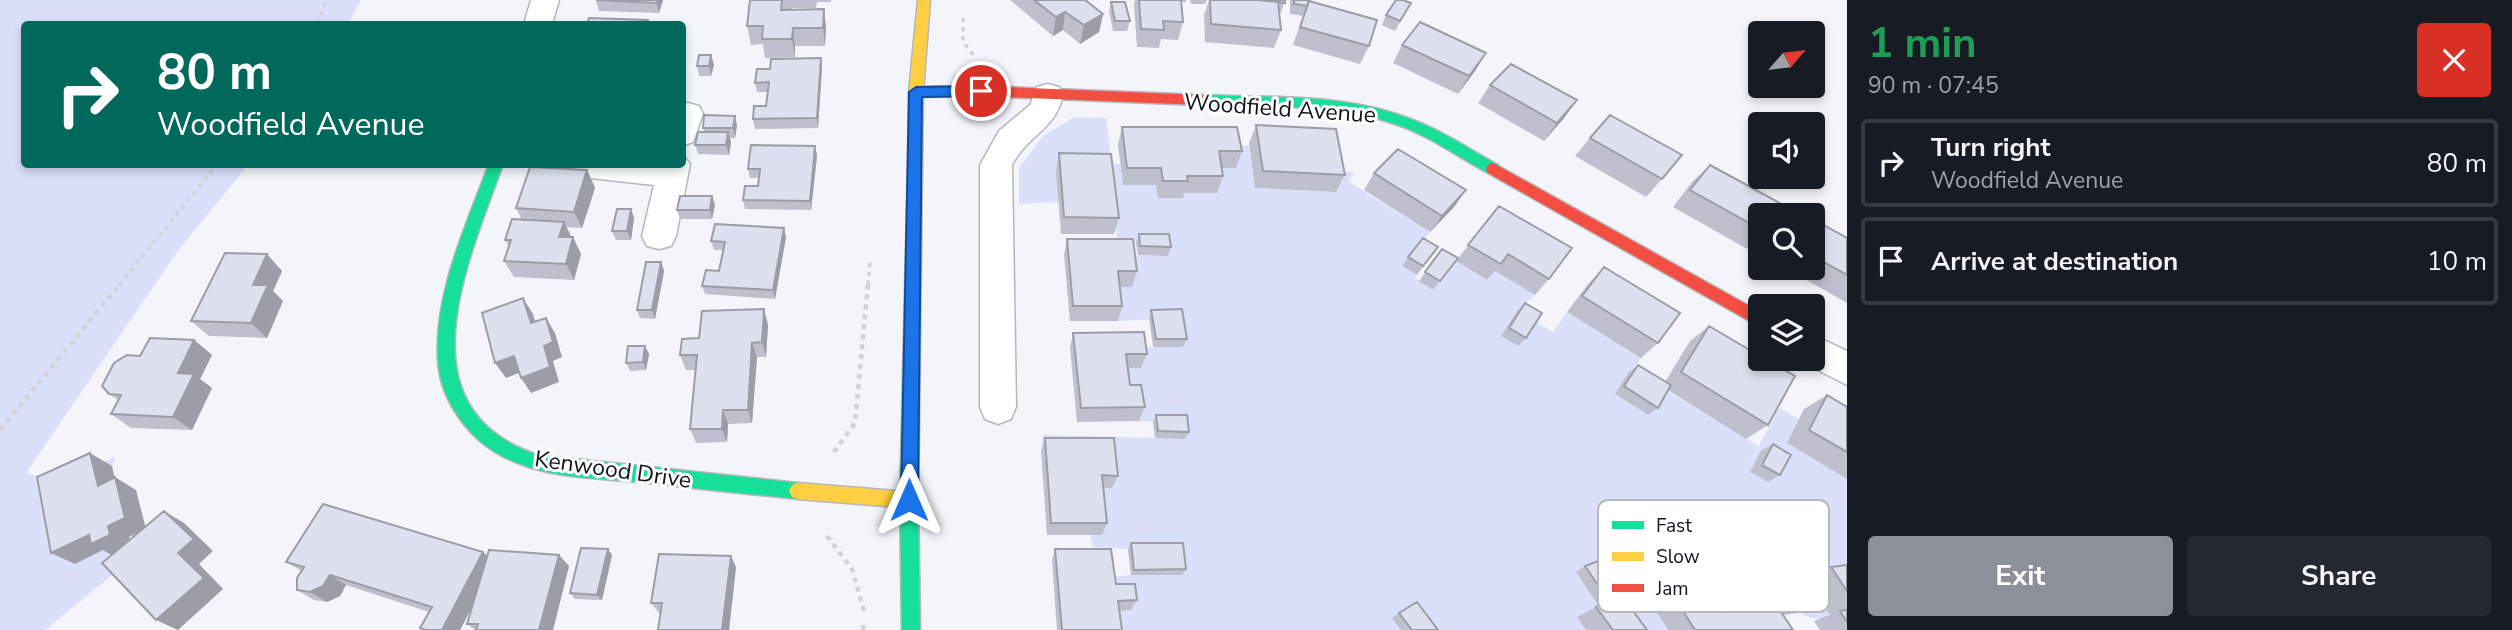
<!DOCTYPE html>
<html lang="en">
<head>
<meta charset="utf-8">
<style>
	body { margin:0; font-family:"Nunito Sans",sans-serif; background:#242831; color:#f1f3f6; height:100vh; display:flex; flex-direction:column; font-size:26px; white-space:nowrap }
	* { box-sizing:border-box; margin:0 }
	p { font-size:23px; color:#9ea1a6 }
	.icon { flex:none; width:38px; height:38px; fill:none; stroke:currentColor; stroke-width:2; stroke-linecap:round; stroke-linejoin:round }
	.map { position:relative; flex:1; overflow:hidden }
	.side { display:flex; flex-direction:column; background:#171b24; width:665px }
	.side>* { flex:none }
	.guide { position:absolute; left:21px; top:21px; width:665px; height:147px; border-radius:7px; box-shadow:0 4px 10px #0003; background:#00695c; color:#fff; overflow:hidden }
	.needle { width:46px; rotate:62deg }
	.buttons { position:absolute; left:1748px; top:21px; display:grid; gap:14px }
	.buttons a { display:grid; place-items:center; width:77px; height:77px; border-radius:7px; background:#171b24; box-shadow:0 4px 10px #0003; font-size:35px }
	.pin { position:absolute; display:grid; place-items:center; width:60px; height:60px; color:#fff; margin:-30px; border:4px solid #fff; border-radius:50%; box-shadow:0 2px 7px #0007 }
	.me { position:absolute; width:77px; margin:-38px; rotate:0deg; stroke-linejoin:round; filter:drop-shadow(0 0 5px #0008) }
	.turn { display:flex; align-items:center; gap:24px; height:147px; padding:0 21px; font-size:32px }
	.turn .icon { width:91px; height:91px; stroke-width:2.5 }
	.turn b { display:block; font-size:49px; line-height:60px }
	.round { display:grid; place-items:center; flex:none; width:74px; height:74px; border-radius:7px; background:#242831 }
	.summary { display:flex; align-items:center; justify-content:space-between; height:119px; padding:0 21px }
	h1 { font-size:42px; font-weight:700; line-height:52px; color:#1e9e55 }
	.primary-button { display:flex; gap:14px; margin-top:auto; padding:14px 21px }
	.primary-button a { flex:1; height:80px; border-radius:7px; background:#8c9099; color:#fff; font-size:28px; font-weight:700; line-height:80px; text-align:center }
	.primary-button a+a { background:#242831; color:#f1f3f6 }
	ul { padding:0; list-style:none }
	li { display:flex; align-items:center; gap:21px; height:88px; margin:0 14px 10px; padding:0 7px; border:4px solid #363941; border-radius:7px }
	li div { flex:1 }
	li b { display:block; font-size:26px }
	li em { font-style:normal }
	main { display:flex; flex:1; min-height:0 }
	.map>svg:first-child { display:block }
	.green { fill:#dae0fa }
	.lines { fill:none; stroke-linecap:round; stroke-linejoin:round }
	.street-casing { stroke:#b6b7bd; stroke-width:3 }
	.fast-casing { stroke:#b6b7bd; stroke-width:3 }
	.slow-casing { stroke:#b6b7bd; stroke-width:3 }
	.jam-casing { stroke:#b6b7bd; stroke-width:3 }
	.path-far1 { stroke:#d3d3d6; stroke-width:3.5; stroke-dasharray:4.5 4.5; stroke-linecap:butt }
	.path { stroke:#d3d3d6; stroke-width:4.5; stroke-dasharray:5 5; stroke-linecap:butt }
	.street { fill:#fdfefe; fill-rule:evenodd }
	.fast { fill:#16e098; fill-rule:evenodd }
	.slow { fill:#ffcf43; fill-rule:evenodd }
	.jam { fill:#f24e42; fill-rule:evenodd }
	.wall { fill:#bec1cd }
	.shaded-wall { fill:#9b9da7 }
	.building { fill:#dde0ee; stroke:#9b9da7; stroke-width:2 }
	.route { fill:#1a73e8; stroke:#114b97; stroke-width:2 }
	.labels { text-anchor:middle; stroke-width:6; stroke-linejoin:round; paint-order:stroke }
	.street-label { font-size:23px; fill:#13141a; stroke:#fff }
	.key { fill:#fff; stroke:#b8b8ba; stroke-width:2 }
	.key-label { font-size:19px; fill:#13141a }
</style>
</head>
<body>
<main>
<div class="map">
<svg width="1847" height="630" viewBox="0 0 1847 630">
	<rect width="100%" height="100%" fill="#f4f5fb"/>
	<path class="green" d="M0,0H361L348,24H24V164L248,165L177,252L26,473L52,480L116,457L112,466L60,490L76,563L111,546L137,555L45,630H0Z
		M1074,117L1106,118L1112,164H1120L1123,185H1156L1182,193H1216L1212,168L1231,145L1249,146L1255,188L1335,192L1332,171L1354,172L1349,182L1430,232L1403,266L1417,275L1415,278L1433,290L1456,261L1487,280L1494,270L1535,295L1517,311L1501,336L1518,346L1534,321L1553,332L1567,312L1641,358L1615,394L1648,415L1665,389L1758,446L1751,461L1779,408L1799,419L1787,443L1847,479V580L1832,618C1796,623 1794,605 1778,578L1752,581L1767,605L1705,622L1656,610L1667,630H1640L1593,565L1598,605L1602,606L1578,617L1586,630H1427L1392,618L1401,630H1115L1113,611L1131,610L1111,595L1108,577L1131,575L1128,549L1092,547L1091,535L1102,534L1098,488H1112L1109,452L1041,451L1043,435L1155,438L1153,422L1139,421L1136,399L1121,369L1138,347H1153L1178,318L1118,321L1114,287L1128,255L1168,256L1166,243L1117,242L1112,172L1058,202L1019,204V168L1043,136Z"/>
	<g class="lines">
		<g class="street-casing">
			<path id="street" d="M531,0H559L552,24H524Z
				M1048,84L1059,87L1063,95C1055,131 1029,133 1012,165L1016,407L1011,419L998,424L985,419L980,407V165L999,131L1030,105L1037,87Z
				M688,103L699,106L703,114L693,142L682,146V104Z
				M682,154L690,164L676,236L671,246L659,249L647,246L642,236L654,185L572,176L561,173L556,164H682Z
				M1813,335L1847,351V385L1800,361L1799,359H1813Z"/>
		</g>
		<g class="fast-casing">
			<path id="fast" d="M1201,95C1271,98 1347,93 1413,120C1443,131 1470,150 1498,165L1500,169L1498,173H1488C1458,157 1430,136 1398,125C1336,103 1266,107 1201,105L1194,100Z
				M915,161L922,167L918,500L920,630H902L900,500L908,167Z
				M489,164H503C469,260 398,409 538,455L798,483L804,485L807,491L804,497L798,499C748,494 699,489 649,483C583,476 508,481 463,423C449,405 439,383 438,360C434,293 466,226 489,164Z"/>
		</g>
		<g class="slow-casing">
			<path id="slow" d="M918,0H930L923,92L922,167L915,173L908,167L909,92Z
				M798,483L909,492L915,494L918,500L915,506L909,508L798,499L792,497L789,491L792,485Z"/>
		</g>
		<g class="jam-casing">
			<path id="jam" d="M981,86L1201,95L1208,100L1201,105L981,96L916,97L909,92L916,87Z
				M1493,163L1760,312V327L1488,173L1486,169L1488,165Z"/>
		</g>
		<path class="path-far1" d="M963,18V42L976,58
			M318,24L326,0
			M119,285L218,164
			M868,285L870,262"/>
		<path class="path" d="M0,430L120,284
			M834,452L855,423L868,284
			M827,536L852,569L864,611
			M863,630L864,620"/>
		<use href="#street" class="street"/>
		<use href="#fast" class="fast"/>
		<use href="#slow" class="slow"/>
		<use href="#jam" class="jam"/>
	</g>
	<path class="wall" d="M663,0L659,13L599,11L596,1Z
		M750,0H831V2H817L816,8H792V10L826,27L825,46H795V57L765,58L763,44L751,45L747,26Z
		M1010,0H1088L1087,2L1103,14L1099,32L1080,44L1063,30L1053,36Z
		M1135,0H1186V2H1181L1183,22L1178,40L1161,39L1159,48L1137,47L1134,5Z
		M1190,0H1207L1205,4H1191Z
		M1209,0L1267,1V0H1285L1281,13H1279L1281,30L1274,48L1205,42L1204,15Z
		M1290,0H1308L1369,46L1360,64L1293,45L1303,16L1290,14Z
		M1111,2L1130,21L1127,31H1113L1109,12Z
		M1411,3L1395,31L1382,25L1386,15Z
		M1402,45L1486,53L1475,71L1458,94L1393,63Z
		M711,55L714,65L711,76H699L697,66Z
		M822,68L818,128L755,129L753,119L766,106L768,92H757L755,83Z
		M1490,85L1577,100L1564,118L1544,141L1478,103Z
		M737,125L735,138H730L731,142L729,155L698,154L695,145L704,132L703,128Z
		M1256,125L1345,175L1336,192L1255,188L1249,143Z
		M1122,127L1242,151L1236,168H1222L1223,176L1217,193H1184L1183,198H1158L1156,185H1123L1118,145Z
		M1590,138L1662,179L1646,197L1575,156Z
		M815,146L817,156L811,210L745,209L743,200L758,186L759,178H750L748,169Z
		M1059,153L1119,218L1114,234H1061L1056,171Z
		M1710,165L1760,215V240L1749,250L1673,207L1692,182Z
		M587,170L595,188L582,228L566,227L581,254L574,280L514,277L504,261L509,246L505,240L522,220L516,208Z
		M1374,173L1466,190L1454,207L1430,232L1364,190Z
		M712,196L715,205L712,219H680L677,210Z
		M1499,206L1549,279L1535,295L1495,271L1487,280L1456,261Z
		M631,209L634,218L631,240H616L612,231Z
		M1820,223L1847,238V303L1785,268H1813V229Z
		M784,228L786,237L775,299L705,294L702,286L719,271L724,250H714L711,241Z
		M1139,234L1171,247L1168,256L1138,255L1136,243Z
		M1423,238L1438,247L1417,275L1402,266Z
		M1067,239L1137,271L1132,287H1120L1122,306L1118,321H1070L1064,255Z
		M1442,249L1458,258L1433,290L1419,281Z
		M661,262L664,271L655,319L640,318L637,310Z
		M1604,267L1658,343L1641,358L1567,312L1589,283Z
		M282,271L273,291L283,301L267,338L209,336L191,321Z
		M1525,303L1526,338L1518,346L1501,336L1517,311Z
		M764,309L768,325L766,357H757L752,423L728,424L727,442L696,443L690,429L696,370H686L680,355L699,338Z
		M1151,310L1187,339L1183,347H1153L1149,318Z
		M1709,326L1768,425L1746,439L1668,390L1658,408L1648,415L1615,394L1628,373L1638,365L1665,382L1690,341Z
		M1073,333L1147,354L1141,368H1128L1130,385L1145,407L1139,421L1077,422L1070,348Z
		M194,340L212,355L200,379L212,388L192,430L131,428L111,414L118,400L109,394L140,356Z
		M649,354L646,370L630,371L626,363Z
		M1827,395L1847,407V479L1787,443L1804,409Z
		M1156,415L1189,432L1185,439L1155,438L1153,422Z
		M1045,438L1118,476L1112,488H1103L1107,523L1102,535H1047L1041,451Z
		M1773,444L1780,475L1768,482L1750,472L1761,451Z
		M1131,543L1186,569L1182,575H1131L1128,549Z
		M1055,549L1116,584L1137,600L1131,610L1119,611L1122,630H1057L1052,560Z
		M483,552L487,556L559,555L569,566L553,630H475L467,624L471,609L460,630H423L420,628L429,612L346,585L340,596L327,602L314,600L297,590L302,571L286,562Z
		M612,555L602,600L575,599L570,593Z
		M1847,565V630H1820L1814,621L1830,615L1806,578L1831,567Z
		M1585,566L1628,593L1617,598L1598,605L1576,572Z
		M736,567L729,630H658L660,613H659L651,603Z
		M1770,575L1812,607L1798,613L1783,615L1793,630H1668L1655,610L1676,600L1728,612L1770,601L1758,581Z
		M1596,607L1647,630H1586L1577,617Z
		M1399,613L1438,630H1401L1392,618Z"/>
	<path class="shaded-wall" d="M658,0H663L659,13L657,3Z
		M824,9L826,27L825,46L823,28Z
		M1065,12L1063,30L1053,36L1056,17Z
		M1103,14L1099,32L1080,44L1084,25Z
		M793,28L795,46V57L792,39Z
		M1486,53L1475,71L1458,94L1469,76Z
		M711,55L714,65L711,76L709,66Z
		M821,58L822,68L818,128L817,118Z
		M1577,100L1564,118L1544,141L1557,123Z
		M735,116L737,125L735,138L733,128Z
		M728,132L731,142L729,155L726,145Z
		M815,146L817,156L811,210L810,201Z
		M587,170L595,188L582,228L574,212Z
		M1466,190L1454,207L1430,232L1442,216Z
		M712,196L715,205L712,219L710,210Z
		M631,209L634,218L631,240L627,231Z
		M564,222L572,238L559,237Z
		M784,228L786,237L775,299L773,290Z
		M573,237L581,254L574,280L566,264Z
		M267,254L282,271L273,291L283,301L267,338L251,323L253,285Z
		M661,262L664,271L655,319L652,310Z
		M523,298L533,314L540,338L531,323Z
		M764,309L768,325L766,357L762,342Z
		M546,318L555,333L562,357L553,361L559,382L531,393L521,378L544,346Z
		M194,340L212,355L200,379L212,388L192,430L173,417L178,373Z
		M752,343L757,357L752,423L748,410Z
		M645,346L649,354L646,370L643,362Z
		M514,356L524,371L506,378L495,363Z
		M723,410L728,424L727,442L722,429Z
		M90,453L112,466L119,498L98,486Z
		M115,477L136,490L146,529L129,537L132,546L113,556L103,550L75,564L51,553L108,526Z
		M164,511L184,523L213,551L199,564L223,589L178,630L156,620Z
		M608,549L612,555L602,600L597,595Z
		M483,552L495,563L460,630H442Z
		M559,555L569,566L553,630H539Z
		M731,556L736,567L729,630H722Z
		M330,575L346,585L340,596L327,602L310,592Z
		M1628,593L1617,598L1598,605L1608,600Z"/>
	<path class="building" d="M596,0H658L657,3Z
		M750,0H782L781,10L824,9L823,28H793L792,39H762L763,26H747Z
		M1034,0H1085L1103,14L1084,25L1065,12L1056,17Z
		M1139,0H1181L1183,22L1163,21L1164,30L1141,29Z
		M1210,0H1258L1278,2L1281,30L1211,24Z
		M1271,0H1285V3L1270,1Z
		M1294,0H1308V3L1307,6L1294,4Z
		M1396,0H1403L1411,3L1400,21L1386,15Z
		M1309,1L1377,20L1369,46L1300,27Z
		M1111,2H1125L1130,21H1115Z
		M589,18L648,20L647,24H587Z
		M1420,22L1486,53L1469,76L1402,45Z
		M699,55H711L709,66H697Z
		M821,58L817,118L753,119L754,106H766L769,82L755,83L757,69H770L771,59Z
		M1511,64L1577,100L1557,123L1490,85Z
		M704,115L735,116L733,128H703Z
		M1610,115L1682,155L1662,179L1590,138Z
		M1256,125L1336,129L1345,175L1263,171Z
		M1122,127H1237L1242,151H1219L1223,176H1187L1188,181H1163L1161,168H1127Z
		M698,132H728L726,145H695Z
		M751,145L815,146L810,201L743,200L745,186H758L760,169H748Z
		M1398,149L1466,190L1442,216L1374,173Z
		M1059,153L1111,154L1119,218L1064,217Z
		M1710,165L1787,207L1781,215H1760V229L1690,190Z
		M530,167L587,170L574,212L516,208Z
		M680,196H712L710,210H677Z
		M1499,206L1572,248L1549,279L1508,254L1501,264L1468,245Z
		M617,209H631L627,231H612Z
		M512,219L564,222L559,237H573L566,264L504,261L511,240H505Z
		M1820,223L1847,238V275L1813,256V233Z
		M715,224L784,228L773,290L702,286L706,270L719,271L725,242L711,241Z
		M1139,234H1169L1171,247L1140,246Z
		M1423,238L1438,247L1423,266L1408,257Z
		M1067,239H1133L1137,271H1118L1122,306H1073Z
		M1442,249L1458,258L1440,281L1425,272Z
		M225,253L267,254L253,285H268L251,323L191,321Z
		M646,262H661L652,310H637Z
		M1604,267L1680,313L1658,343L1582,296Z
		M523,298L531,323L546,318L553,342L544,346L550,367L521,378L514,356L495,363L482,313Z
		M1525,303L1542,313L1526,338L1509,328Z
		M764,309L762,342L752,343L748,410H723L722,429H690L697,355H680L682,339L699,338L702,311Z
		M1182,309L1187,339H1156L1151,310Z
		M1709,326L1760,356V359H1765L1795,376L1768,425L1681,372Z
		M1144,332L1147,354H1126L1130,385H1141L1145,407L1081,408L1073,333Z
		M150,338L194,340L178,373L194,374L173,417L111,414L121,395L109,394L102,386L114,363L127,355L140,356Z
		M628,346H645L643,362L626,363Z
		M1638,365L1671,385L1658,408L1624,386Z
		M1827,395L1847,407V452L1809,430Z
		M1156,415H1187L1189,432L1158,431Z
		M1045,438H1114L1118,476L1102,475L1107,523H1051Z
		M1773,444L1791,455L1780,475L1762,465Z
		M90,453L98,486L115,477L125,518L108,526L110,535L91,544L89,535L51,553L37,477Z
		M323,504L483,552L442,630H425L420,628L432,607L330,575L323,586L310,592L297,590V578L304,567L286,562Z
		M164,511L194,539L178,553L204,578L156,620L102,563Z
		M1131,543H1183L1186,569L1134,570Z
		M581,548L608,549L597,595L570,593Z
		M1055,549H1111L1116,584H1135L1137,600L1118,601L1122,630H1062Z
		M489,550L559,555L539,630H476L478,624H467Z
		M659,554L731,556L722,630H658L662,603H651Z
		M1604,559L1628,593L1608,600L1585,566Z
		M1847,565V591L1831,567Z
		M1714,590L1728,612L1773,600L1793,630H1695L1676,600Z
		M1622,596L1647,630H1613L1596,607Z
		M1417,602L1438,630H1412L1399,613Z
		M1847,610V622L1840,611Z"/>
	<path class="route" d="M981,86L988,91L981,96L922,97L918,500L916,506L909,508L903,506L901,500L909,92L916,87Z"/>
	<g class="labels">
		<g class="street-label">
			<text transform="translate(1280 108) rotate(4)" y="8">Woodfield Avenue</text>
			<text transform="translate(613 469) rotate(8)" y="8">Kenwood Drive</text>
		</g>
	</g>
	<rect x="1598" y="500" width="231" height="112" rx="10" class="key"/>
	<rect x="1612" y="521" width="32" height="8" fill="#16e098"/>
	<rect x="1612" y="552" width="32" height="9" fill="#ffcf43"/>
	<rect x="1612" y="584" width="32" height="8" fill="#f24e42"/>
	<g class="key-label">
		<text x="1656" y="532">Fast</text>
		<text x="1656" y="563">Slow</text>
		<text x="1656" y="595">Jam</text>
	</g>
</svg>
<div class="buttons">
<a><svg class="needle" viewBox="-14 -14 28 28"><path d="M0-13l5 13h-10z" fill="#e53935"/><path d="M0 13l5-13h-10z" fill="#9ea1a6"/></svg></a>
<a><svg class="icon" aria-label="sound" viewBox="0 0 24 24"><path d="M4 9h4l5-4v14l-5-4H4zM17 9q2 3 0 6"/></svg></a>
<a><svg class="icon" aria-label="search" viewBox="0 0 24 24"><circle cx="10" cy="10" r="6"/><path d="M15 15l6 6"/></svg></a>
<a><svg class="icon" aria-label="layers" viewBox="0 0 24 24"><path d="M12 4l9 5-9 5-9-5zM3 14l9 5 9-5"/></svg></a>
</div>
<div class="pin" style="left:981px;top:91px;background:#d93025"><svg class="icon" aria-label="arrive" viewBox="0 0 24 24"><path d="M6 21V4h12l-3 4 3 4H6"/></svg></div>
<svg class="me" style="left:909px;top:500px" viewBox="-20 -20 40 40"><path d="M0-17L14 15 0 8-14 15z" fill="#1a73e8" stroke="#fff" stroke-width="4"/></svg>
<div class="guide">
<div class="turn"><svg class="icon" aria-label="right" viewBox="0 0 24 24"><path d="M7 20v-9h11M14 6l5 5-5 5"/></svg><div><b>80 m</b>Woodfield Avenue</div></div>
</div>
</div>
<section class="side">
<div class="summary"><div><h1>1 min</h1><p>90 m · 07:45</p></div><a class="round" style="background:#d93025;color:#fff"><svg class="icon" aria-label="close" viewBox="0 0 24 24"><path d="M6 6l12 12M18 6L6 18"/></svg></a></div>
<ul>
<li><svg class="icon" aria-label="right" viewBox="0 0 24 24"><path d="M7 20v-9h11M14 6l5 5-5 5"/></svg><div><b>Turn right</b><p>Woodfield Avenue</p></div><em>80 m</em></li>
<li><svg class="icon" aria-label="arrive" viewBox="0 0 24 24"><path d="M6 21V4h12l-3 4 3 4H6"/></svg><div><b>Arrive at destination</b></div><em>10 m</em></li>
</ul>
<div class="primary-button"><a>Exit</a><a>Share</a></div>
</section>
</main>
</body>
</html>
